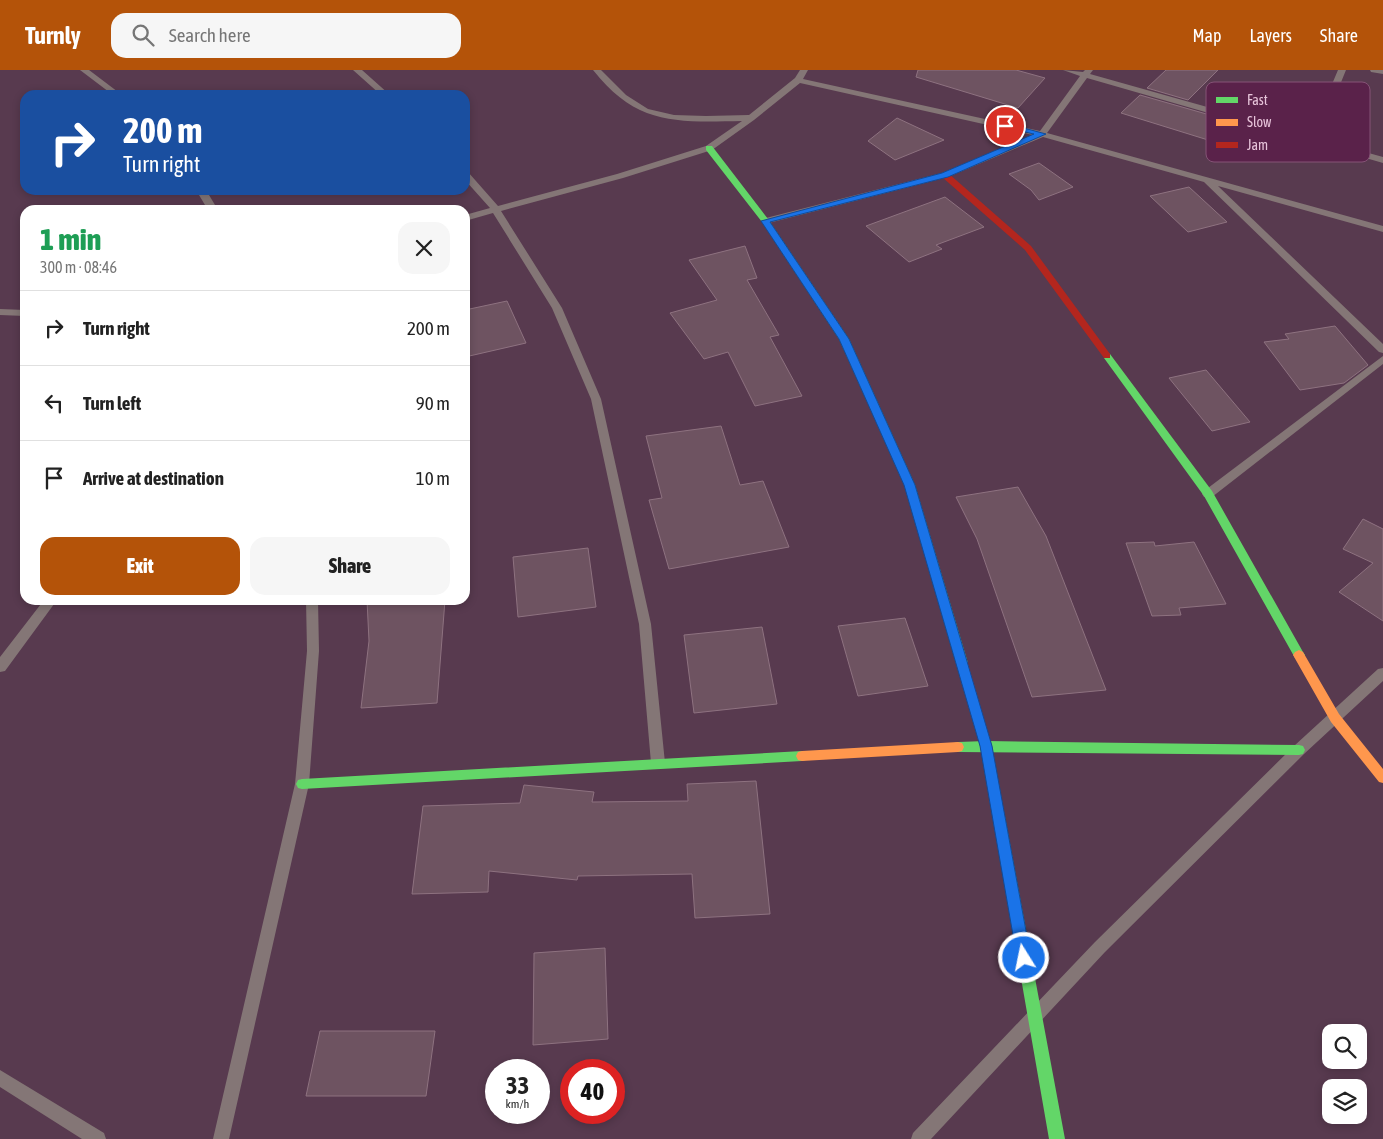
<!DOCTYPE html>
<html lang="en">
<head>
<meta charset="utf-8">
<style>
	body { margin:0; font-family:"Asap Condensed",sans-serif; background:#f6f6f6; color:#222; height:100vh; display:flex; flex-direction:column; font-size:19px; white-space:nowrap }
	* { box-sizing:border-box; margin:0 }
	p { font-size:16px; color:#767676 }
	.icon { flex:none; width:28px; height:28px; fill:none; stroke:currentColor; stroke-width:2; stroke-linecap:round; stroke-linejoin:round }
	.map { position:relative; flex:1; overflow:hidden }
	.details { position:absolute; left:20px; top:135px; width:450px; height:400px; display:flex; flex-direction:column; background:#fff; border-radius:15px; box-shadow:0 2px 8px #0003 }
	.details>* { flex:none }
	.top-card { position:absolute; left:20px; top:20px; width:450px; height:105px; border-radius:15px; box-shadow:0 2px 8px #0003; background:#1a4fa0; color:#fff; overflow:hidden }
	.buttons { position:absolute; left:1322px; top:954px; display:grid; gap:10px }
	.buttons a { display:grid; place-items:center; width:45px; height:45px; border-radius:10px; background:#fff; box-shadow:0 2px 8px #0003; font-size:25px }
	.speed { position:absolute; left:485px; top:989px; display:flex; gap:10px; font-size:25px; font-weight:700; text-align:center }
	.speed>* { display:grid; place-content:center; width:65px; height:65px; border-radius:50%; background:#fff; box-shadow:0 2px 8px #0003; line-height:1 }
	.speed small { font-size:12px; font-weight:400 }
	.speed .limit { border:8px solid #d22; background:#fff; color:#111 }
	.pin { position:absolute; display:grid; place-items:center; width:42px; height:42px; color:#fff; margin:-21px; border:2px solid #fff; border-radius:50%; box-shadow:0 1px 5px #0007 }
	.me { position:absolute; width:55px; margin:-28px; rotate:350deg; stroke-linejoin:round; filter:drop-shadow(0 0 4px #0008) }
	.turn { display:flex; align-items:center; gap:18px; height:105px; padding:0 20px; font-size:22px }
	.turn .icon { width:65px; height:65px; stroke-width:2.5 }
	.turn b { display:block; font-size:35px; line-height:42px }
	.round { display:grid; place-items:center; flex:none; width:52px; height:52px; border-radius:15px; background:#f6f6f6 }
	.head { display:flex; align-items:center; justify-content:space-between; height:85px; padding:0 20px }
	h1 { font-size:30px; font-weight:800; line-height:38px; color:#1e9e55 }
	.primary-button { display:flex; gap:10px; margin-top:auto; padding:10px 20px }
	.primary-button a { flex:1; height:58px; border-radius:15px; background:#b45309; color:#fff; font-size:20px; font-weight:800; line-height:58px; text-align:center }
	.primary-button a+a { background:#f6f6f6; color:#222 }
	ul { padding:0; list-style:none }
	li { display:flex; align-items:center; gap:15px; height:75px; padding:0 20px; border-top:1px solid #e0e0e0 }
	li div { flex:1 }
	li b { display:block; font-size:19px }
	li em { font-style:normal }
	header { display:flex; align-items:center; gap:30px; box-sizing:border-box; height:70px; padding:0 25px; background:#b45309; color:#fff }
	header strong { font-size:24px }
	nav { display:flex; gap:28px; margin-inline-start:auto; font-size:18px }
	.search { width:350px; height:45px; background:#f6f6f6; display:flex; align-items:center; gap:12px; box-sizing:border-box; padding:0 18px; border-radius:15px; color:#767676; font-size:19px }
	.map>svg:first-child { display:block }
	.building { fill:#6e5361; stroke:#8e7280 }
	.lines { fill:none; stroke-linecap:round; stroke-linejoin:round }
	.street { fill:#847676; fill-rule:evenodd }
	.fast { fill:#63d668; fill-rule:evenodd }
	.slow { fill:#ff974d; fill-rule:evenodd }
	.jam { fill:#b3261e; fill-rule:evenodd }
	.route { fill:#1a73e8; stroke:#114b97 }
	.key { fill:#5a224a; stroke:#855376; stroke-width:1 }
	.key-label { font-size:14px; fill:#e8c5db }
</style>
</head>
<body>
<header>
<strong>Turnly</strong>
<div class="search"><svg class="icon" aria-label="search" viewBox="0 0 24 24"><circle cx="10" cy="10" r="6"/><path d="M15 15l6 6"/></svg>Search here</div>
<nav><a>Map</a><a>Layers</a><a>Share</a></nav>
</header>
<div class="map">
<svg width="1383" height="1069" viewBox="0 0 1383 1069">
	<rect width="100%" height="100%" fill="#583a4f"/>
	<path class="building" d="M918,0H1016L1045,8L1018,38L916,7Z
		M1166,0H1218L1188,30L1147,18Z
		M1140,25L1266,61L1250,83L1121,43Z
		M897,48L944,70L895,90L868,71Z
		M1039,93L1073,117L1039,130L1031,120L1009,104Z
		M1189,117L1227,152L1188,162L1150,126Z
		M945,127L984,157L936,175L942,179L909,192L866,156Z
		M745,176L757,208L747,210L779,265L770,267L802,326L755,336L728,282L704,289L670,243L717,230L689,190Z
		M507,231L526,273L465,287V240Z
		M1335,256L1368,295L1344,313L1300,320L1264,272L1289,269L1285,264Z
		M1206,300L1250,352L1212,361L1169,308Z
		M721,356L740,415L763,411L789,477L669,499L649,430L662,428L646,366Z
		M1018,417L1046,466L1106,620L1032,627L977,469L956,427Z
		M1363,449L1383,459V551L1339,522L1373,493L1343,479Z
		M1154,472L1155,476L1194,472L1226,534L1179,538L1181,545L1152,546L1126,473Z
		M588,478L596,537L518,547L513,487Z
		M367,530H445L437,633L361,638L369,571Z
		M905,548L928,616L858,626L838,556Z
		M762,557L777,634L694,643L684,565Z
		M756,711L770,844L695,848L692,804L578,806L577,810L489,801L488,822L412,824L423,736L520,733L524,715L594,722L592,732L688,731L687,714Z
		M605,878L608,969L533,975L534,883Z
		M320,961H435L426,1026H306Z"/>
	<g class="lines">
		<path class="street" d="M80,0H89L122,25H113Z
			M353,0H362L390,25H381Z
			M593,0H601L626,25L648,39L674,45L706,46L749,45L795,8L800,0H808L803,9L1040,61L1080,6L1063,0L1083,2L1085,0H1093L1090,4L1310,66L1338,0H1346L1318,69L1383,87V93L1087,8L1047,63L1383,156V162L1218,116L1383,274V283L1379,282L1204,112L1043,67L948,107L765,154L762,153V149L942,103L1033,65L800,13L754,50L712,80L623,108L501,141L562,238L601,329L651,554L665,693L663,697L658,699L653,697L651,693L639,554L591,329L552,238L493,143L465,151V145L490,138L465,110V101L468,102L498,136L617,104L706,76L742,51C677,52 637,56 593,0Z
			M1370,0H1383V4L1371,2Z
			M196,120H206L218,140H208Z
			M0,239L25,240V246L0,245Z
			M1383,286V294L1212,427H1204L1202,424L1204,421Z
			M44,530H57L5,601L0,602V587Z
			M306,530H318L319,581L309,714L229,1069H213L295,714L307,581Z
			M1383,598V611L1304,684L1105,882L931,1069H911L913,1063L1095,872L1294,676L1378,599Z
			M0,1000L104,1063L106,1069H82L0,1017Z"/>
		<path class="fast" d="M706,76H712L768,149L849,269L915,415L968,593L966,596H958L956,593L905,415L839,269L762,152L706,80Z
			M1107,283L1110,284L1212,421L1303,582L1305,585L1303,588H1295L1204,426L1104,288V284Z
			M986,671L1299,675L1303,676L1305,680L1303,684L1299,685L958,682L954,681L952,677L954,673L958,672Z
			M802,681L806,682L808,686L806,690L802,691L302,719L298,718L296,714L298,710L302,709Z
			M999,741L1004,743L1005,747L1065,1069H1049L993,747L994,743Z"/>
		<path class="slow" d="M1299,580L1303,582L1339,644L1383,699V713L1379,712L1331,652L1293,585L1295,582Z
			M958,672L962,673L964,677L962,681L958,682L802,691L798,690L796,686L798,682L802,681Z"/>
		<path class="jam" d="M942,103H948L1031,176L1110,284V288H1104L1025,180L942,107Z
			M962,588L966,590L968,593L992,676L1005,747L1004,751L999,753L994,751L993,747L980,676L956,593L958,590Z"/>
	</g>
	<path class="route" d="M1005,53L1046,64L948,107L770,152L849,269L915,415L992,676L1031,888L1029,893L1024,895L1019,893L1017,888L980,676L904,415L839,269L761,151L942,103L1034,64L1002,57L1001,56Z"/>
	<rect x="1206" y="12" width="164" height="80" rx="8" class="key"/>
	<rect x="1216" y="27" width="22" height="6" fill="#63d668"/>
	<rect x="1216" y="49" width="22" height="7" fill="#ff974d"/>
	<rect x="1216" y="72" width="22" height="6" fill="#b3261e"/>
	<g class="key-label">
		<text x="1247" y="35">Fast</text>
		<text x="1247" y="57">Slow</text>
		<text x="1247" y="80">Jam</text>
	</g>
</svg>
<div class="buttons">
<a><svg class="icon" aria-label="search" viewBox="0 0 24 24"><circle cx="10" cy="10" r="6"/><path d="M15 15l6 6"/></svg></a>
<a><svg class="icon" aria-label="layers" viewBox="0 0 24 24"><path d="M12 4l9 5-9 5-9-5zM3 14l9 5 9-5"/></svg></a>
</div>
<div class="speed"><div>33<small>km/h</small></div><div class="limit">40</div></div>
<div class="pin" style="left:1005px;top:56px;background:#d93025"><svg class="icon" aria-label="arrive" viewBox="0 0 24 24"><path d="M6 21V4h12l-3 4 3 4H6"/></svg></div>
<svg class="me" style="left:1024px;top:888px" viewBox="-20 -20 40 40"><circle r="17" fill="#1a73e8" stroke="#fff" stroke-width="3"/><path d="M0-11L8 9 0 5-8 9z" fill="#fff"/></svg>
<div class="top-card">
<div class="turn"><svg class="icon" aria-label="right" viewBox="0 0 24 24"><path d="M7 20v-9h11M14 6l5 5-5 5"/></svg><div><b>200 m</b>Turn right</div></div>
</div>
<section class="details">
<div class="head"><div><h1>1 min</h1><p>300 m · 08:46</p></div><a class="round"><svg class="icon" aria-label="close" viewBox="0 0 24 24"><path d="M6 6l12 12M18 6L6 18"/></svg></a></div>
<ul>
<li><svg class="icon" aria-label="right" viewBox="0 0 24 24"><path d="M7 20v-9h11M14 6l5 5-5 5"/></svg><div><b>Turn right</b></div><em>200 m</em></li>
<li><svg class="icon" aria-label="left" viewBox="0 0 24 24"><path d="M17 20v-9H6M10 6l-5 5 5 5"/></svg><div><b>Turn left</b></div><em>90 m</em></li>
<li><svg class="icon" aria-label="arrive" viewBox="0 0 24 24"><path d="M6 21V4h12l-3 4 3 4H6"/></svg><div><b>Arrive at destination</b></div><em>10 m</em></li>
</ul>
<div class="primary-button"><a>Exit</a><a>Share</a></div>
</section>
</div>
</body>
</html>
